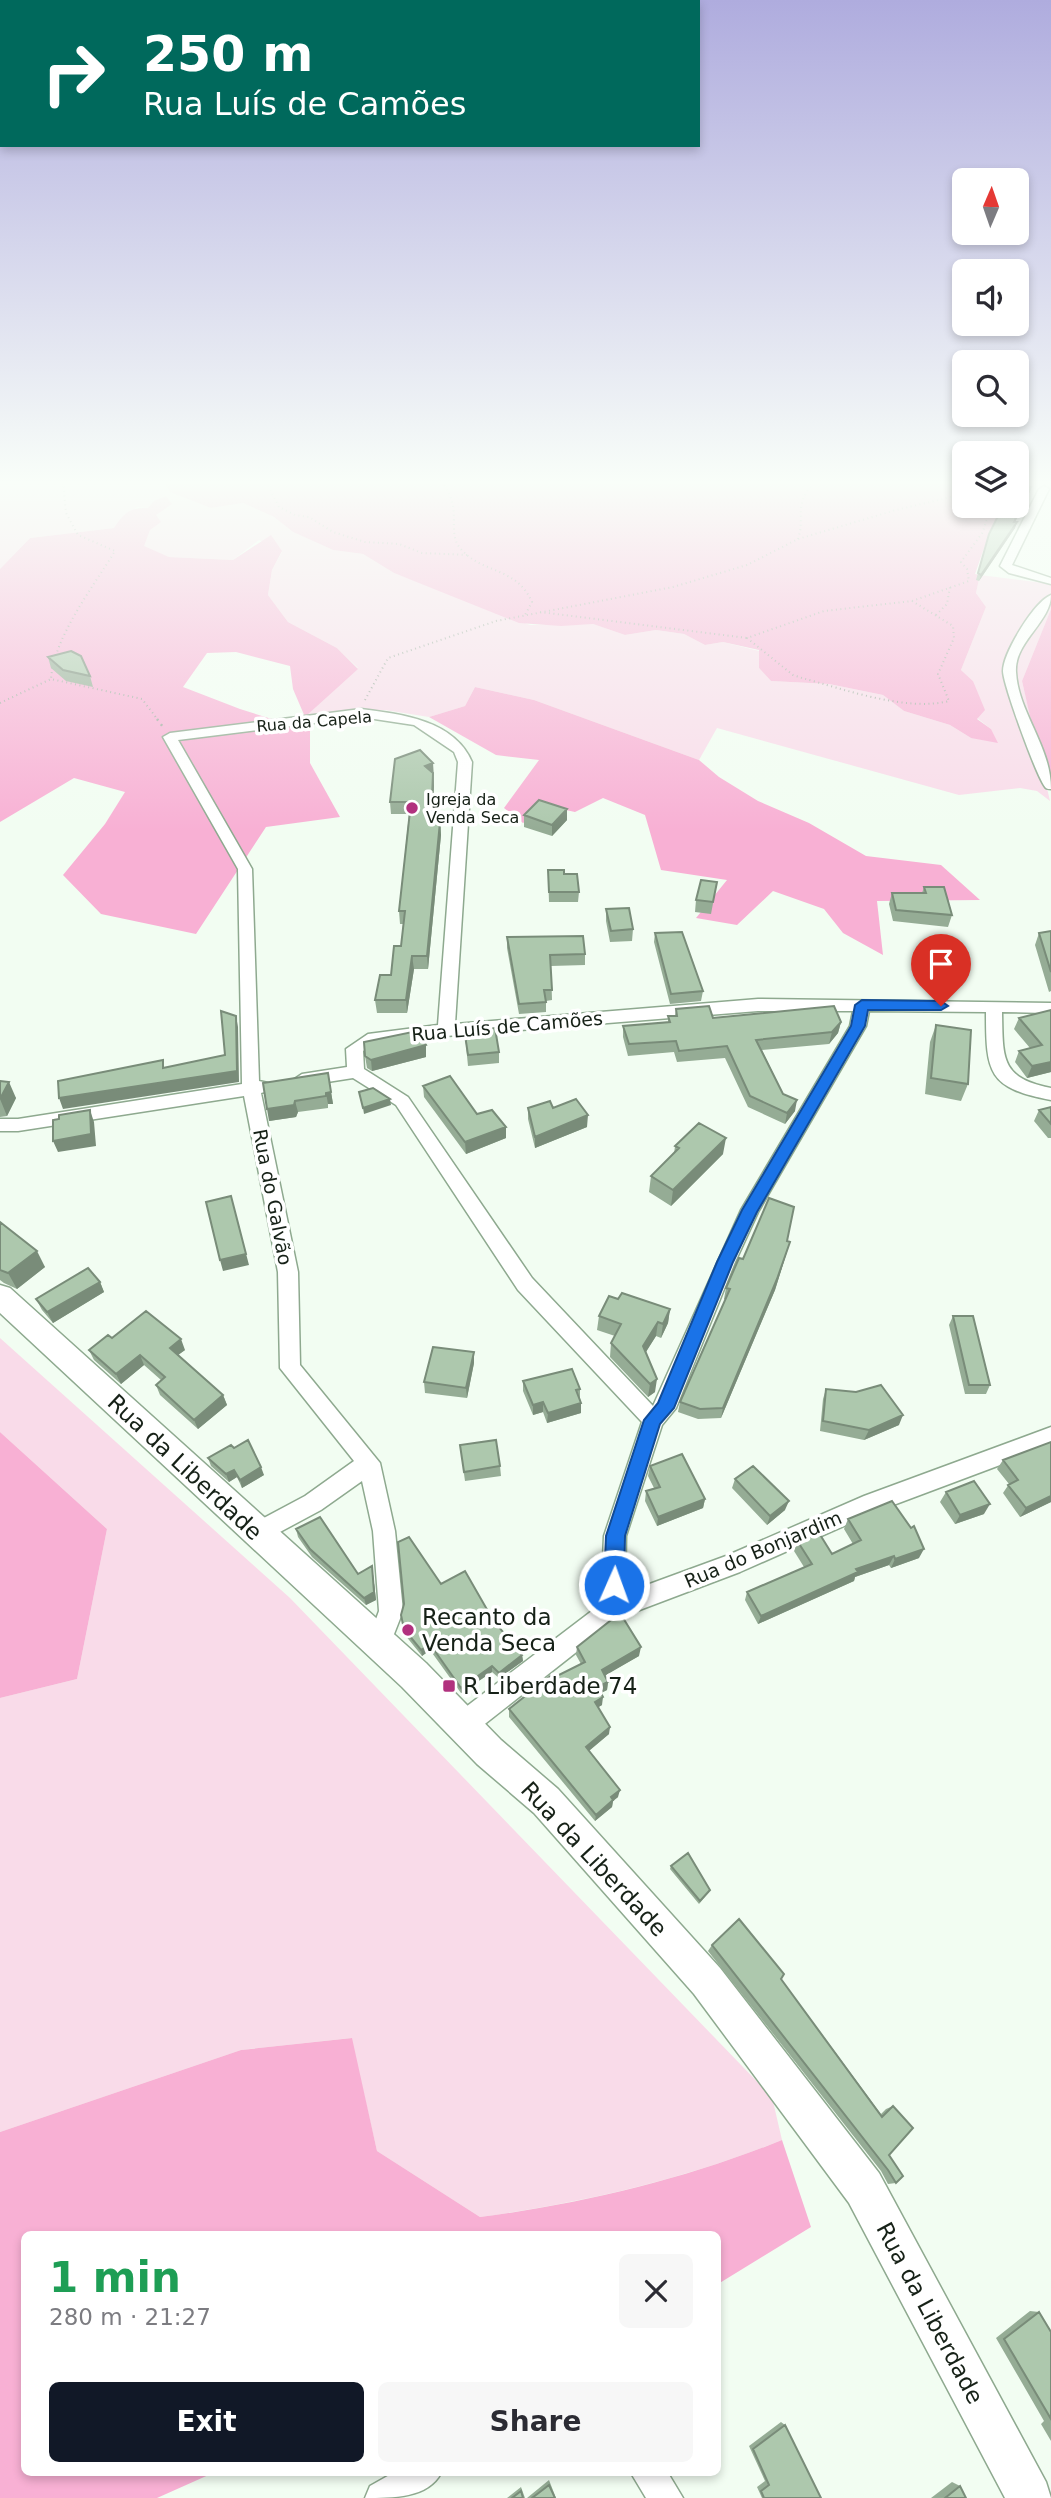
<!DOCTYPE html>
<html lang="en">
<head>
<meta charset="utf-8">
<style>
	body { margin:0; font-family:"DejaVu Sans",sans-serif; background:#f7f7f7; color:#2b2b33; height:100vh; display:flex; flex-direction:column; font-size:26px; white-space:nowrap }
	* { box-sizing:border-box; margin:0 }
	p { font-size:23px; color:#7c7c81 }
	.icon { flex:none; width:38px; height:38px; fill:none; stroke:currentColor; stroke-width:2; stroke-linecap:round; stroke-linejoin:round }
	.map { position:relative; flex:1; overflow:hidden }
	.side { position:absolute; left:21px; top:2231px; width:700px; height:245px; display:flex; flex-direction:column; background:#fff; border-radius:10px; box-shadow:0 4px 10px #0003 }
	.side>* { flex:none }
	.guide { position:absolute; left:0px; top:0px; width:700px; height:147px; box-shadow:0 4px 10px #0003; background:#00695c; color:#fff; overflow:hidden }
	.needle { width:46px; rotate:2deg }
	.controls { position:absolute; left:952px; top:168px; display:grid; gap:14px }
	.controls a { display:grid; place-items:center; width:77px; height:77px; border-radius:10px; background:#fff; box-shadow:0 4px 10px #0003; font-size:35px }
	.pin { position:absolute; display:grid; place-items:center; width:60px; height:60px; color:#fff; margin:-72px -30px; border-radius:50% 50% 50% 0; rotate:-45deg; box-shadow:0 0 7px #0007 }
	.pin .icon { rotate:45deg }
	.me { position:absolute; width:77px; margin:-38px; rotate:2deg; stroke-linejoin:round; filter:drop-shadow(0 0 5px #0008) }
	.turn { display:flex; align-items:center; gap:24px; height:147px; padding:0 28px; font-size:32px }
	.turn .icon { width:91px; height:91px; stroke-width:2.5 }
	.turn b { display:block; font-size:49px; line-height:60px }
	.round { display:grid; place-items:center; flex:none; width:74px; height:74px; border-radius:10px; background:#f7f7f7 }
	.overview { display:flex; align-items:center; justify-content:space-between; height:119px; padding:0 28px }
	h1 { font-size:42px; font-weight:600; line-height:52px; color:#1e9e55 }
	.cta { display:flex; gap:14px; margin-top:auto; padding:14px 28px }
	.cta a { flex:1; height:80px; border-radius:10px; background:#111827; color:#fff; font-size:28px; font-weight:600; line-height:80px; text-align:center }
	.cta a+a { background:#f7f7f7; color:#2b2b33 }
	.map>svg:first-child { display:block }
	.green { fill:#f9dbe9 }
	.forest { fill:#f8b0d4 }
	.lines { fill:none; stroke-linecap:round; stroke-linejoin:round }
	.street-casing { stroke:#8ea98f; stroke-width:3 }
	.secondary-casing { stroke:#8ea98f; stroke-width:3 }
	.path-far1 { stroke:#a0aba0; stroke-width:2; stroke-dasharray:1 3.5; stroke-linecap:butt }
	.path { stroke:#a0aba0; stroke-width:2.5; stroke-dasharray:2 4.5; stroke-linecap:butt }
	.street { fill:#fff; fill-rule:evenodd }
	.secondary { fill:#fff; fill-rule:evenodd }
	.wall { fill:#95ac95 }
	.shaded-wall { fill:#798c79 }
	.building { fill:#adc8ad; stroke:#798c79; stroke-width:2 }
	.route { fill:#1a73e8; stroke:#114b97; stroke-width:2 }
	.poi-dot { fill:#b1317e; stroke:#fff; stroke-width:2.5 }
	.labels { text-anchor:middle; stroke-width:7; stroke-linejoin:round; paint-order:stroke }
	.far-street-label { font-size:16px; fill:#162117; stroke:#fff }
	.far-poi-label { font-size:16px; fill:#162117; stroke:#fff; text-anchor:start }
	.street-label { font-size:19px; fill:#162117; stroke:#fff }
	.near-street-label { font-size:23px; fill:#162117; stroke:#fff }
	.near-poi-label { font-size:23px; fill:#162117; stroke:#fff; text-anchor:start }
</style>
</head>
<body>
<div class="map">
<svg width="1051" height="2498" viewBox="0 0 1051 2498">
	<rect width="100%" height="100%" fill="#f2fdf2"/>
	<path class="green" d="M0,482H167L166,484L211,508L243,503L274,517L293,532L333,550L363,554L394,573L530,625L593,624L625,635L656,630L684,634L705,645L723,642L759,651V668L771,681L829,684L883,695L904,711L950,725L971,738L991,729L977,718L973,681L961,670L986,607L976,593L980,575L1051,584V609L1022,681L1050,801L1037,791L1020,788L959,795L717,728L699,760L534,700L475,687L465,706L429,717L385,710L305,717L358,668L337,648L288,622L268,595L272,570L282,552L259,540L233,560L169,557L143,547L150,530L148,508L137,507L114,528L30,538L0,569Z
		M0,1338L290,1598L772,2097L782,2140C685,2179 583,2203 480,2217L377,2151L351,2038L241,2050L0,2132V1698L77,1679L107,1529L0,1432Z"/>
	<path class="forest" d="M167,482H964V506H1003L990,531L975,574L980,575L976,593L986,607L961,670L973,681L985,710L977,719L991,729L998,743L971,738L950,725L904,711L883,695L829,684L771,681L759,668V650L723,642L705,645L684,634L656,630L625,635L593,624L561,626L519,623L394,573L363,554L333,550L293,532L274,517L243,503L211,508L170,492L166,486Z
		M166,496L172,504L156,515L161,522L150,530L144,546L169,557L233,560L271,535L282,551L272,570L268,595L288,622L337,648L358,669L305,717L293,689L290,666L236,652L207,653L183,687L240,709L310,731V763L340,817L266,827L196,934L101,914L63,875L105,824L125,792L74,778L0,822V569L30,538L114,528C124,513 130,507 148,508L154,501Z
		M1051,609V777L1036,743L1022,681Z
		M475,687L534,700L699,760L719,777L758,801L809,823L866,856L941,865L980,900L877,901L883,955L843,933L824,909L773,891L737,925L696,918L727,880L661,870L645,815L603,798L575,812L552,807L523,823L504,808L539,760L496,755L429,717L465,706Z
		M0,1432L107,1529L77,1679L0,1698Z
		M352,2038L377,2151L480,2217C582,2204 686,2179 782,2140L811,2227L718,2284V2235H24V2473H213L157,2498H0V2132L241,2050Z"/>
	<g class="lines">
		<g class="street-casing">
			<path id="street" d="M1044,486L1049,489L1012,565L1051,578V584L1009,573L1000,566L1039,489Z
				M1051,595C1051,622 1014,642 1016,672C1018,712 1051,746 1051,789C1049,789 1047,789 1046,788C1038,781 1003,684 1003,671C1003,653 1034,602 1051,595Z
				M361,709C401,714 454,720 472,762L455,1024L758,999L1051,1003V1011L1046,1013L1002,1012C1003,1058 1000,1078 1051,1088V1100C988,1088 986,1073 986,1012L869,1011L866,1026L758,1212L735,1262L676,1408L662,1425L626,1536L625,1593L726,1556L864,1496L1051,1427V1446L880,1510L740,1572L621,1617L472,1734L463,1737L454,1734L451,1725L454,1716L601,1604L604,1536L642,1422L518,1290L396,1105L353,1078L302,1086L293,1080L302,1074L347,1067L346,1049L368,1034L438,1025L458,762L454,752L414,725L361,717L178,740L252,869L259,1081L268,1083L271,1087L268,1091L261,1093L298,1272L300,1365L380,1463L395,1531L403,1611L387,1652L379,1656L371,1652L367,1644L379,1611L373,1531L362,1481L321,1510L265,1540L257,1543L249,1540L246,1533L249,1526L305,1496L354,1461L280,1368L278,1272L244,1096L18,1131H0V1119H18L242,1084L238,869L163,737L170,733ZM758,1011H853L850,1026L741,1210L653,1406L532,1278L408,1097L364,1069L363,1051L372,1045L446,1036Z
				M393,2473H441C428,2498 393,2498 365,2498L370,2486Z
				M631,2473H668L683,2498H646Z"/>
		</g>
		<g class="secondary-casing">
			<path id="secondary" d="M0,1285L10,1288L426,1663L501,1740L558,1789L720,1968L879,2173L1046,2482L1051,2498H1005L849,2203L694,1994L534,1813L477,1764L402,1687L0,1313Z"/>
		</g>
		<path class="path-far1" d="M63,482L66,513L78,535L115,551C93,587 54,637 51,679L142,699L158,720
			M266,482L279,507L295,515L309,517L333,532L365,542L399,544L422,553L469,555
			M441,482C464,507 446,531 460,548C481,574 516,566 532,602L525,615
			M798,539C806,516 792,508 814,482
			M912,601L969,581L967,569L961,562L983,532L989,511L996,506
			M912,601L953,626L954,638L938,674L949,701C907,712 843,689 802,678L793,675L747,638L824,611Z
			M540,612L747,638
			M936,615L947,604L950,587
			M365,700L388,658L496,621L673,587L747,565L798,539L896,510L964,494
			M0,703L51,679"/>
		<path class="path" d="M157,719L163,727"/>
		<use href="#street" class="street"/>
		<use href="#secondary" class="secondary"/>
	</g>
	<path class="wall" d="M1031,487L1029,493L1015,522V528L979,581L976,580L989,534Z
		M48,657L90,676L93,687L66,681L51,668Z
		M433,763L434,786L432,822H440L441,835L428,969H414L407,1013H377L375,1000L391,975L401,946L403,924H400L399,911L409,814H391L390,802Z
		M524,815L567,820L552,836L524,827Z
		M548,870L564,874L579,892L578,902H549Z
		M924,887L952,915L948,927L893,921L889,904L892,893H922Z
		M715,893L711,914L695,912L696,900Z
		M606,909L633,929L632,941L610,942L606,921Z
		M1051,931V991L1049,992L1035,945L1039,933Z
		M655,933L703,991L701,1001L670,1004L654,942Z
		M507,937L585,954V965L551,966L552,1000L546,1001V1012L519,1014L507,948Z
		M676,1009L713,1018L841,1022L838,1033L829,1044L762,1050L783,1094L795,1111L785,1124L748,1107L725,1058L677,1062L674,1052L628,1056L623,1037V1026L668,1022V1016H675Z
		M1051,1010V1072L1027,1078L1015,1062L1019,1051L1030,1048L1014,1029L1019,1018Z
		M936,1025L968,1084L961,1101L925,1094L930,1042Z
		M465,1035L499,1052V1063L468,1066Z
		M426,1045V1057L372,1071L367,1068L365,1056Z
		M328,1073L333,1104H328V1108L298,1112L296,1117L269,1121Z
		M0,1081L16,1098L7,1116L0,1117Z
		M423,1086L477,1114L506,1127V1138L466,1154L424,1097Z
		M1051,1107V1138H1048L1034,1121L1039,1110Z
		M528,1108H553L587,1127L535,1148L528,1119Z
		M675,1146L723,1154L671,1206L649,1192L651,1176L674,1154Z
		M0,1222L45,1267L17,1289L4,1283L0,1280Z
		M787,1241L790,1242L775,1290L721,1418L698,1419L678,1412L680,1402L726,1299H724L726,1288L743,1259Z
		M100,1282L104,1292L53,1323L42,1310L36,1299Z
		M618,1299L670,1309L668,1323L661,1338L656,1336L645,1353L655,1392L648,1397L610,1357L611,1343L615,1336L597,1330L599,1316Z
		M953,1316L990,1385L986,1394H965L949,1325Z
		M112,1338L185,1350L178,1355L223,1395L227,1405L198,1429L160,1395L156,1385L161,1380L144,1365L121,1384L94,1360L89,1350Z
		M474,1363L467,1398L425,1393L424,1382Z
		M523,1381L580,1389V1398L581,1403V1413L547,1423L543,1412L533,1415L523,1391Z
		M826,1389L899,1425L864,1440L820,1431L823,1399Z
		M1051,1442V1502L1020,1517L1003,1493L1009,1484L997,1469L1003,1460Z
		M460,1445L500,1466L501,1476L465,1481Z
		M234,1448L264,1475L242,1488L237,1477L229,1482L211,1466L208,1458Z
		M650,1466L705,1499L703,1508L657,1526L645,1501L646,1491L654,1488L648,1476Z
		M735,1479L785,1510L767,1525L732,1488Z
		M946,1492L984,1514L955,1524L940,1502Z
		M848,1519L919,1558L891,1568L889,1565L855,1577L854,1581L758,1624L745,1600L747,1592L804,1567L794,1551L798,1542L832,1554L853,1544L844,1529Z
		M296,1529L358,1574L372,1566L376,1600L366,1605L312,1557L298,1537Z
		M441,1584L493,1620L522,1655L523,1661L499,1678L492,1672L461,1693L430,1650L422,1656L405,1635L401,1615Z
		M577,1647L639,1656L605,1675L608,1682L607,1690L601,1693L602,1705L598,1707L609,1734L589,1751L618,1797L613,1801L612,1807L595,1821L509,1717V1709L555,1677L581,1664L576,1655Z
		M671,1866L709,1892L699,1904L670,1869Z
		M712,1945L781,1979L881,2114L886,2109L893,2106L889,2155L896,2183L888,2184L881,2171L708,1951Z
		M1030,2311L1039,2312L1051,2332V2441L1041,2424L1044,2421L996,2338Z
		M781,2422L785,2425L821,2498H762L757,2487L765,2481L749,2446Z
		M549,2480L556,2498H527Z
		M952,2482L960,2486L966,2498H931Z
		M521,2487L525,2498H507Z"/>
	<path class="shaded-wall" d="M1031,487L1029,493L1012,528L1014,522Z
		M1017,522L1015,528L979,581L981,575Z
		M433,763L434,786L431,835L425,766Z
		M567,809V820L552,836V825Z
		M440,822L441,835L428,969L427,956Z
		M412,956L414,969L407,1013L406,1000Z
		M236,1016L238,1027L239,1082L63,1109L59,1098L237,1071Z
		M841,1022L838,1033L829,1044L832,1032Z
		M426,1045V1057L372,1071L371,1060Z
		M1051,1062V1072L1027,1078L1032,1066Z
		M9,1082L16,1098L7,1116L0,1099Z
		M331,1092L333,1104H328L326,1093Z
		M390,1099L391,1105L364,1114L363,1108Z
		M797,1100L795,1111L785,1124L787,1113Z
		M295,1101L298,1112L296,1117L269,1121L267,1109Z
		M90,1110L94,1122L96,1146L58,1152L53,1141Z
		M588,1115L587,1127L535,1148V1137Z
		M506,1127V1138L466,1154L465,1142Z
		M726,1138L723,1154L671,1206L673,1190Z
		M231,1196L249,1265L223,1271L220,1260Z
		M790,1242L775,1290L721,1418L723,1408Z
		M37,1251L45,1267L17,1289L8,1273Z
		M100,1282L104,1292L53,1323L47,1312Z
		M670,1309L668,1323L661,1338L663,1324Z
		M658,1322L656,1336L641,1360L643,1346Z
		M181,1339L185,1350L174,1358L170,1348Z
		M474,1352V1363L467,1398L466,1388Z
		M140,1355L144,1365L121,1384L116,1374Z
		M657,1379L655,1392L648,1397L650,1384Z
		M223,1395L227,1405L198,1429L194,1420Z
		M543,1402V1412L533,1415V1405Z
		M581,1403V1413L547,1423L548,1413Z
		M903,1415L899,1425L864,1440L869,1430Z
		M261,1467L264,1475L242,1488L240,1480Z
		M234,1470L237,1477L229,1482L226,1474Z
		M1051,1496V1502L1020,1517L1026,1508Z
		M705,1499L703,1508L657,1526L658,1517Z
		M789,1501L785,1510L767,1525L770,1516Z
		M990,1504L984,1514L955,1524L960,1515Z
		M924,1549L919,1558L891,1568L895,1559Z
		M894,1556L889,1565L855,1577L854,1581L758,1624L761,1616L856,1569Z
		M372,1566L376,1600L366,1605L364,1598Z
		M430,1644V1650L422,1656L421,1650Z
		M641,1647L639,1656L601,1678L602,1670Z
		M522,1655L523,1661L499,1678V1673Z
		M492,1666V1672L461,1693V1688Z
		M608,1682L607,1690L597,1695V1687Z
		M603,1697L602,1705L594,1710L595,1702Z
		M610,1727L609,1734L585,1754L586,1747Z
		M620,1790L618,1797L613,1801L612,1807L595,1821L596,1815L611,1797Z"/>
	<path class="building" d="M1017,484L1031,487L1014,522H1017L981,575L978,573L989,534L1003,506H1017Z
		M71,651L81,656L90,676L63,670L48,657Z
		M420,750L433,763L425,766L433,773L431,822H440L427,956H412L406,1000H375L380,975H391L394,946H401L405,911H399L411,802H390L395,759Z
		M539,800L567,809L552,825L524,815Z
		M548,870H564V874H577L579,892H549Z
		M701,880L717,882L713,902L696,900Z
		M924,887H944L952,915L896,910L892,893H926Z
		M629,908L633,929L611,931L606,909Z
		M1051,931V972L1039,933Z
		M682,932L703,991L671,994L655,933Z
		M583,936L585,954L550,955L552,990H544L546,1002L519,1004L507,937Z
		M709,1006L713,1018L834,1006L841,1022L832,1032L756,1040L783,1094L797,1100L787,1113L750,1096L727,1046L679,1051L676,1041L629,1044L623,1026L670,1022L668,1016H677L676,1009Z
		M1051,1010V1062L1032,1066L1019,1051L1042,1045L1019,1018Z
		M221,1011L236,1016L237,1071L59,1098L58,1081L163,1060V1068L225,1055Z
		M936,1025L971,1030L968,1084L931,1078Z
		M495,1028L499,1052L468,1055L465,1035H469L468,1031Z
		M417,1031L426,1045L371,1060L365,1056L364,1042Z
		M328,1073L331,1092L326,1093V1096L295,1101L294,1105L267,1109L263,1083Z
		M450,1076L477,1114L492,1110L506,1127L465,1142L423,1086Z
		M0,1081L9,1082L0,1099Z
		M373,1088L390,1099L363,1108L359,1092Z
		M576,1099L588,1115L535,1137L528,1108L550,1101L553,1108Z
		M1051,1107V1124L1039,1110Z
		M90,1110L91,1134L53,1141V1120L59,1119V1115Z
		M699,1123L726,1138L673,1190L651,1176L679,1148L675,1146Z
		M231,1196L246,1254L220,1260L206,1202Z
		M769,1198L794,1207L787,1241L790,1242L777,1279L723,1408L700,1409L680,1402L730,1289L726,1288L739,1258L743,1259Z
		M0,1222L37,1251L8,1273L0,1270Z
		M88,1268L100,1282L47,1312L36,1299Z
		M622,1293L670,1309L663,1324L658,1322L643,1346L657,1379L650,1384L611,1343L621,1324L599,1316L609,1296L618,1299Z
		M146,1311L181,1339L170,1348L223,1395L194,1420L156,1385L165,1377L140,1355L116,1374L89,1350L108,1335L112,1338Z
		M953,1316H973L990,1385H969Z
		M433,1347L474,1352L466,1388L424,1382Z
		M572,1369L580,1389L576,1390L581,1403L548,1413L543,1402L533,1405L523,1381Z
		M881,1385L903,1415L869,1430L823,1421L826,1389L856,1392Z
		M248,1440L261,1467L240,1480L234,1470L226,1474L208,1458L231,1445L234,1448Z
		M496,1440L500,1466L464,1472L460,1445Z
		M1051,1442V1496L1026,1508L1008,1485L1018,1480L1003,1460Z
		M682,1454L705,1499L658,1517L646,1491L660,1487L650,1466Z
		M753,1466L789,1501L770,1516L735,1479Z
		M974,1481L990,1504L960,1515L946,1492Z
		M892,1501L911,1528L914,1526L924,1549L895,1559L894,1556L856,1569L858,1572L761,1616L747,1592L812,1564L798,1542L819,1533L832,1554L861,1540L848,1519Z
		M320,1517L358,1574L372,1566L374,1592L364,1598L310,1549L296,1529Z
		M409,1537L441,1584L465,1571L493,1620L522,1655L499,1673L492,1666L461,1688L430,1644L421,1650L404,1629L401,1615L404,1604L398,1542Z
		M620,1613L641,1647L602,1670L608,1682L597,1687L603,1697L595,1702L610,1727L586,1747L620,1790L611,1797L613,1800L596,1815L509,1709L553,1674L555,1677L585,1662L577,1647Z
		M688,1853L710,1890L700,1901L671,1866Z
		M739,1919L784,1974L781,1979L882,2117L893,2106L913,2128L889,2155L903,2176L896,2183L888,2170L712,1945Z
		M1039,2312L1051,2332V2419L1004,2339Z
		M785,2425L821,2498H764L761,2491L769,2485L753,2449Z
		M549,2485L555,2498H532Z
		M960,2486L966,2498H945Z
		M521,2491L523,2498H512Z"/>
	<linearGradient id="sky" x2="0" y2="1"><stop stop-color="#afacde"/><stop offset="0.58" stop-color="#f9fef9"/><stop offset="1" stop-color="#f9fef9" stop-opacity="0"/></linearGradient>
	<rect width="1051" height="832" fill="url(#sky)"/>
	<path class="route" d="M862,1000L941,1001L948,1006L941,1010H868L865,1026L757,1212L733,1262L674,1408L660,1424L625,1536L624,1585L621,1591L614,1594L607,1591L604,1585L606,1536L644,1420L658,1403L717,1262L742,1210L851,1026L855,1005Z"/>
	<g class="poi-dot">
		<circle cx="412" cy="808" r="7"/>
		<circle cx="408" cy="1630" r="7"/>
		<rect x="442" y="1679" width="14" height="14" rx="3.5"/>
	</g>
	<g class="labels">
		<g class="far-street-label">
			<text transform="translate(314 721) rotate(-5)" y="6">Rua da Capela</text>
		</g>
		<g class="far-poi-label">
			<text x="426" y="805">Igreja da<tspan x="426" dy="18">Venda Seca</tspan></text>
		</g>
		<g class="street-label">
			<text transform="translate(507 1026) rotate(-5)" y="7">Rua Luís de Camões</text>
			<text transform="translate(273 1197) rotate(79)" y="7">Rua do Galvão</text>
			<text transform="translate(763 1549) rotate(-23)" y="7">Rua do Bonjardim</text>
		</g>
		<g class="near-street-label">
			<text transform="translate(185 1467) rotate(43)" y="8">Rua da Liberdade</text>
			<text transform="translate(594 1859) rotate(47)" y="8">Rua da Liberdade</text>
			<text transform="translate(930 2313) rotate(62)" y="8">Rua da Liberdade</text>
		</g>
		<g class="near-poi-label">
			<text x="422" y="1625">Recanto da<tspan x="422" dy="26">Venda Seca</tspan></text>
			<text x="463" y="1694">R Liberdade 74</text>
		</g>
	</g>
</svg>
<div class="controls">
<a><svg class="needle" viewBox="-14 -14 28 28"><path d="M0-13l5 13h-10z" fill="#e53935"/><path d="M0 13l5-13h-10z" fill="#7c7c81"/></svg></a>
<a><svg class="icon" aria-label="sound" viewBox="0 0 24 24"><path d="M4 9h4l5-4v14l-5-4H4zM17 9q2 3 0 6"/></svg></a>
<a><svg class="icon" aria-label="search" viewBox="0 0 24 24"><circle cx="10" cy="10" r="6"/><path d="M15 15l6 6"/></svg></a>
<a><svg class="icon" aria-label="layers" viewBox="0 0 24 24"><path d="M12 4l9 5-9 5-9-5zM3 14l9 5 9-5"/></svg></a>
</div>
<div class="pin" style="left:941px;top:1006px;background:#d93025"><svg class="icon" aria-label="arrive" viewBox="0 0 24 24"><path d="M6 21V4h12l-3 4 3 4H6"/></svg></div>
<svg class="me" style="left:614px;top:1585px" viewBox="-20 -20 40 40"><circle r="17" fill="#1a73e8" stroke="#fff" stroke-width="3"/><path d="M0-11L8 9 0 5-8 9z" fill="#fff"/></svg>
<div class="guide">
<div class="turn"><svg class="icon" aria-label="right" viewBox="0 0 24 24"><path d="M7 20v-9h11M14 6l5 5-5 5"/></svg><div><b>250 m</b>Rua Luís de Camões</div></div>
</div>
<section class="side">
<div class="overview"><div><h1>1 min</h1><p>280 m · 21:27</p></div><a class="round"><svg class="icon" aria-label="close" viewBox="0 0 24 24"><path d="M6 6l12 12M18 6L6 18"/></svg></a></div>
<div class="cta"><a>Exit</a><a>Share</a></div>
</section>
</div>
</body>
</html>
